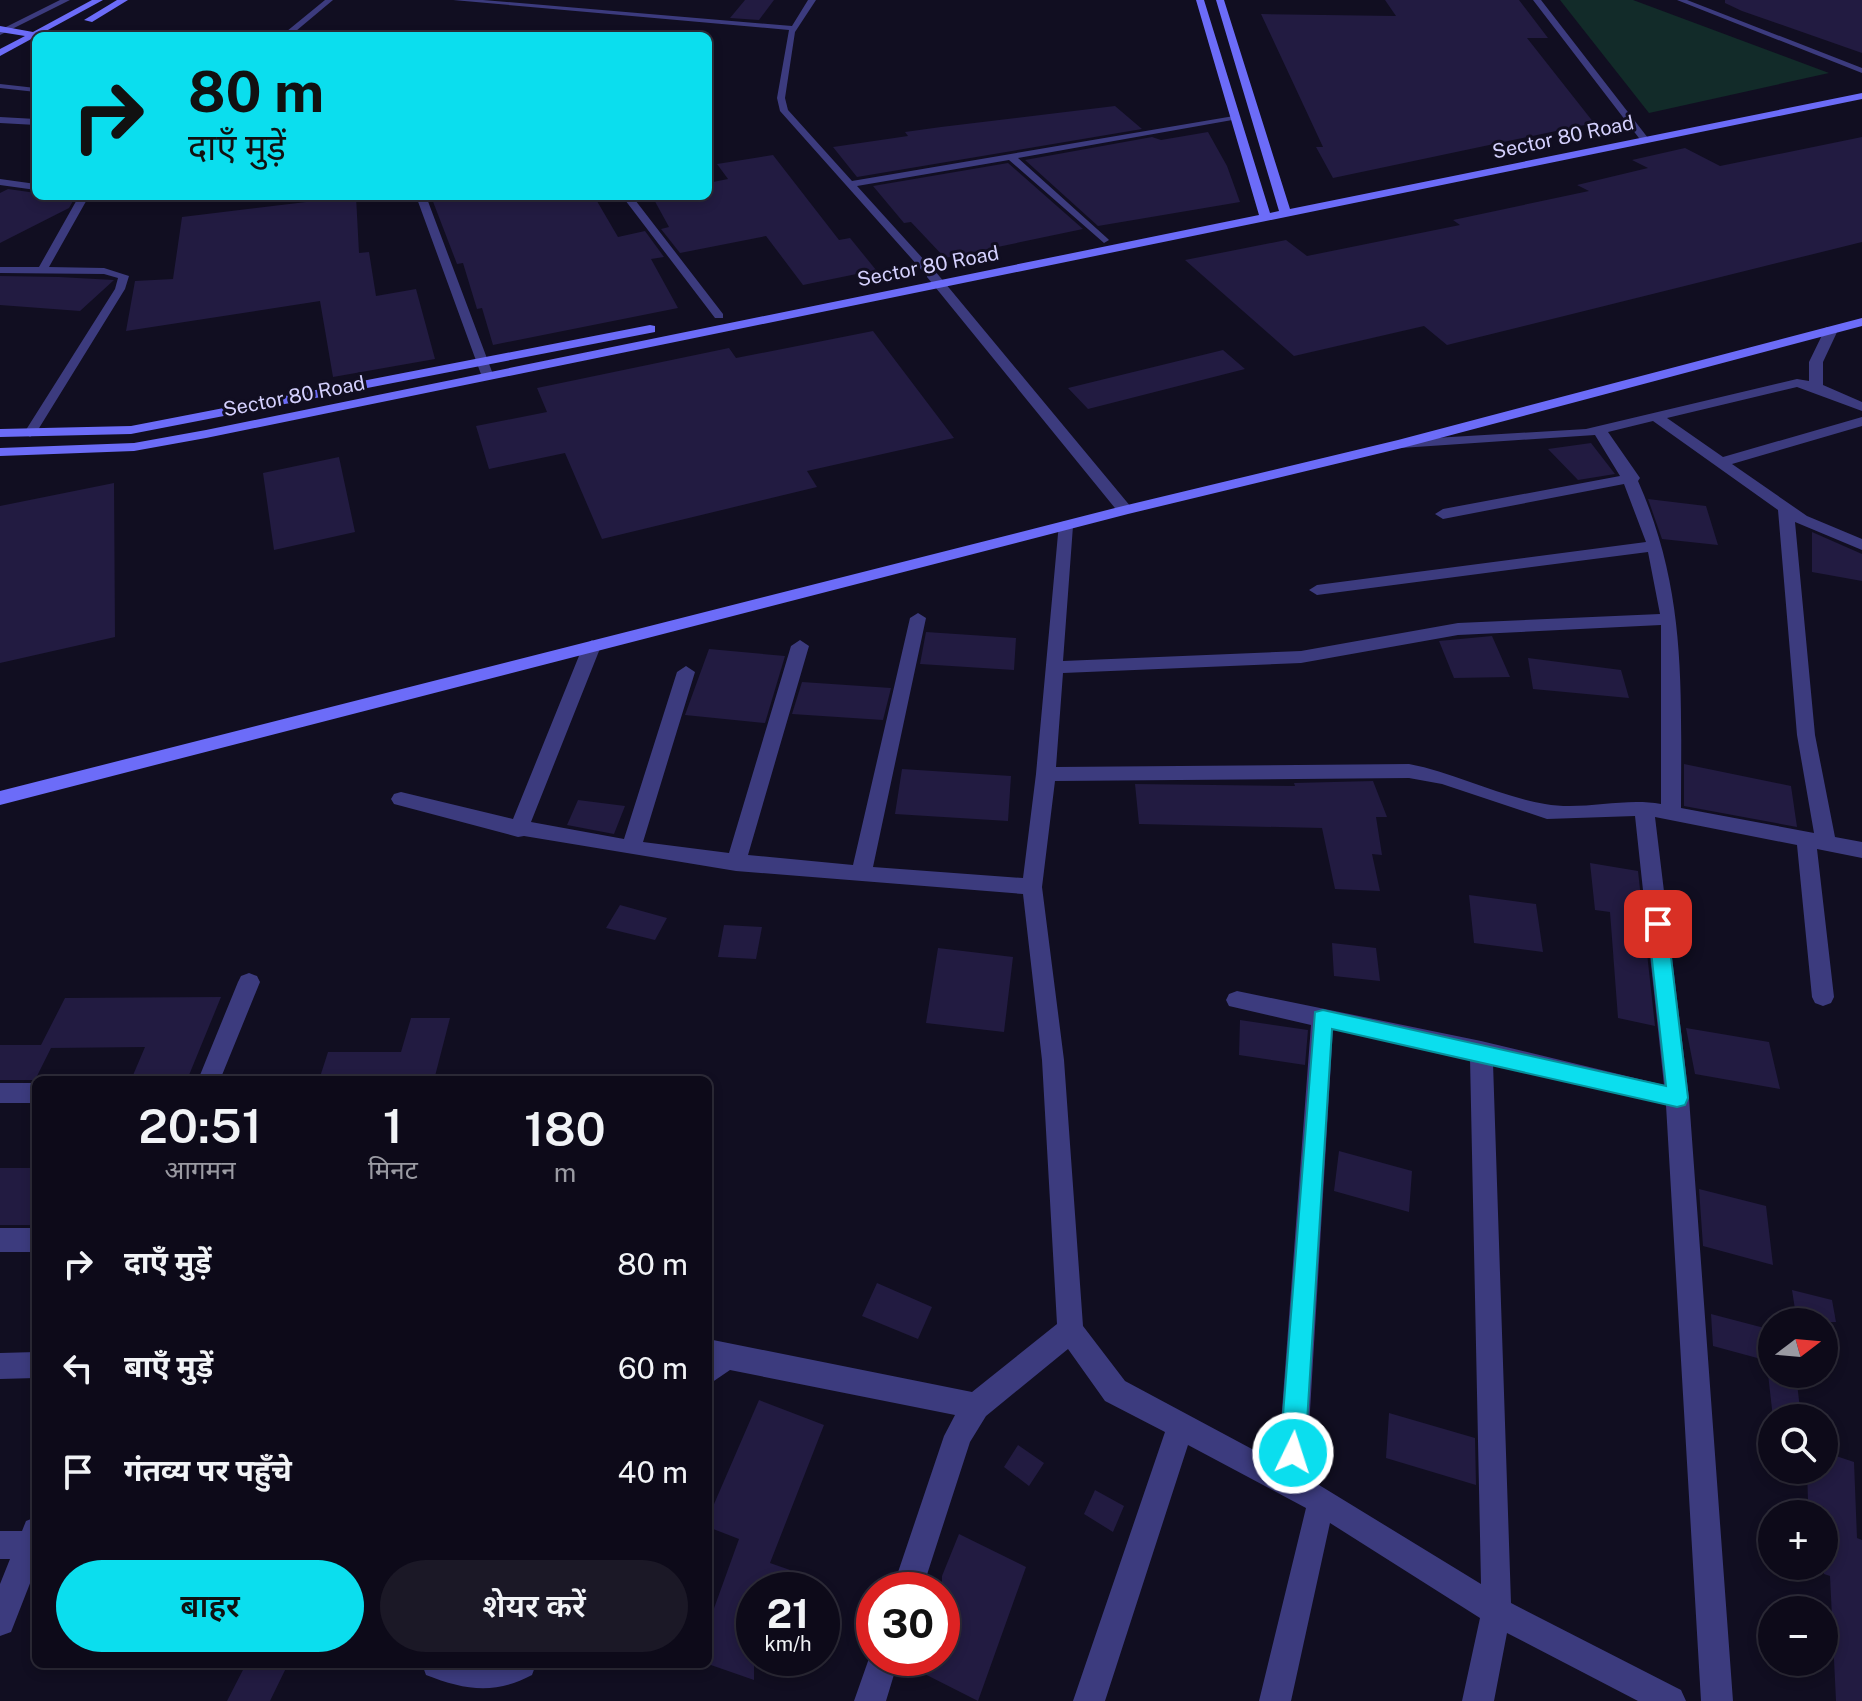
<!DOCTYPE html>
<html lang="hi">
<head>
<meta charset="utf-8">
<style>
	body { margin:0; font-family:"Public Sans","Noto Sans Devanagari",sans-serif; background:#1b1826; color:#f1f3f6; height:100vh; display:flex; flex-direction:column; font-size:30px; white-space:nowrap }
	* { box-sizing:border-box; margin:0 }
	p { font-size:26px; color:#9a9aa2 }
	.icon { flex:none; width:44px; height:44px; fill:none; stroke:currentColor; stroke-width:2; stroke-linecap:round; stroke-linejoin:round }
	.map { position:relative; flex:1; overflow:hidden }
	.panel { position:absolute; left:32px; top:1076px; width:680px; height:592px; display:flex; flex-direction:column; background:#0d0a19; border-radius:12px; box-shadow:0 4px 12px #0003,0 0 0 2px #2d2b38 }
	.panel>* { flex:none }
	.guide { position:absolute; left:32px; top:32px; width:680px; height:168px; border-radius:12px; box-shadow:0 4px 12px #0003,0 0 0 2px #2d2b38; background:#0bdeee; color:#111; overflow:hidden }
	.needle { width:52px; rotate:74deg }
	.fabs { position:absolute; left:1758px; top:1308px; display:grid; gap:16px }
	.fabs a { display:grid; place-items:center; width:80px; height:80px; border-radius:50%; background:#0d0a19; box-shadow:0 4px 12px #0003,0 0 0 2px #2d2b38; font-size:40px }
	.speed { position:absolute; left:736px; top:1572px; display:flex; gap:16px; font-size:40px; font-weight:700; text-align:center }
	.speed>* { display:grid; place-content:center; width:104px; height:104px; border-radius:50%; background:#0d0a19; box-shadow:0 4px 12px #0003,0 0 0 2px #2d2b38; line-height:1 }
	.speed small { font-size:20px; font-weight:400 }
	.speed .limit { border:12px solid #d22; background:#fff; color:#111 }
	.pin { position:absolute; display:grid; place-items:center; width:68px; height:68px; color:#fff; margin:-34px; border-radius:16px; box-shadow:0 4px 12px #0006 }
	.me { position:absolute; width:88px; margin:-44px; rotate:4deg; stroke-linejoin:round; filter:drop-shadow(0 0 6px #0008) }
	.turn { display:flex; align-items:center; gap:28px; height:168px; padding:0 24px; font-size:36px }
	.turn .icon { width:104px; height:104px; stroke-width:2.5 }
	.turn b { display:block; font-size:56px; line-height:68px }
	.eta { display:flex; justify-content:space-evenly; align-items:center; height:136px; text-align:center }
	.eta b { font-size:48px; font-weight:600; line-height:56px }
	.primary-button { display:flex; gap:16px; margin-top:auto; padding:16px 24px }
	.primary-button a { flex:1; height:92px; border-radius:48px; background:#0bdeee; color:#111; font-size:32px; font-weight:600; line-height:92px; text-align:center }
	.primary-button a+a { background:#1b1826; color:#f1f3f6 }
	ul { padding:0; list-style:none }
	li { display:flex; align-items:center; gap:24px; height:104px; padding:0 24px }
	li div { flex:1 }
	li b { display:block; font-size:30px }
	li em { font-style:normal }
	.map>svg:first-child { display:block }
	.green { fill:#122b29 }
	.building { fill:#221b41 }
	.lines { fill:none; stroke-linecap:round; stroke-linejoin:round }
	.lane { fill:#3c3b7e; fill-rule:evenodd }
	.street { fill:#3c3b7e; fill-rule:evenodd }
	.secondary { fill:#6c6cf8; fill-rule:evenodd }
	.route { fill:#0bdeee; stroke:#07909b; stroke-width:2 }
	.labels { text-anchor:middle; stroke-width:6; stroke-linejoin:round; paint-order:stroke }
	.far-street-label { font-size:20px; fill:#d4d0fd; stroke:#110e21 }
</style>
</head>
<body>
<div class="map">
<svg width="1862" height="1701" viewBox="0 0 1862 1701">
	<rect width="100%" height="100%" fill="#110e21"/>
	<path class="green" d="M1560,0H1633L1829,73L1649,113Z"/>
	<path class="building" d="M745,0H774L759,20L730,18Z
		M1385,0H1519L1548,38H1527L1594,123L1333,178L1316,147H1323L1261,14L1396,16Z
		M1725,0H1862V53L1742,11L1725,3Z
		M1115,106L1142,129L857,177L833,147L908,136L905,132L941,127Z
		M1208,132L1227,166L1240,202L1098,226L1025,160L1152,137L1161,140Z
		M1862,137V242L1447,345L1424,326L1294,356L1185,260L1286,240L1307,256L1460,225L1453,220L1589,191L1577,185L1648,168L1632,160L1685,148L1720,166Z
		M773,155L839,240L850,238L876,270L803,285L766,236L680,253L661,229L669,227L652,196H708V183L728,179L717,164Z
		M1008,163L1083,229L945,258L911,222L904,223L873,186Z
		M8,189L36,193V196L73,201L69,208L0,243V193Z
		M356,196L359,253L369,252L376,296L416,289L435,359L333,377L320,301L126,331L135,281L173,279L182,217Z
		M450,196H594L618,237L645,231L664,257L651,259L678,308L493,345L482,308L477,309L463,263L457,264L432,199Z
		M0,276L59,277L114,280L80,311L0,305Z
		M873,331L954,438L807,471L817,487L602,539L565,453L489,469L476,426L547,412L537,388L729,348L736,358Z
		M1223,350L1245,369L1088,409L1068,388Z
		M1591,443L1615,474L1578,480L1548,449Z
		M339,457L355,532L274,550L263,473Z
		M114,483L115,637L0,663V506Z
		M1648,499L1706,506L1718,545L1662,539Z
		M1812,532L1862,554V581L1812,572Z
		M926,632L1016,638L1014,670L920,664Z
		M1492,636L1510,677L1454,678L1439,641Z
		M709,649L785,656L765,723L685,715Z
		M1528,658L1621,670L1629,698L1533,689Z
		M802,682L891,688L883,720L792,714Z
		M1684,764L1791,786L1797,827L1684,806Z
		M902,769L1011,776L1008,821L895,814Z
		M1373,781L1387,817H1376L1382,855L1372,854L1380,891L1335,889L1322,828L1139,824L1135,784L1295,786L1294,783Z
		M578,800L625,806L614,834L567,825Z
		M1590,863L1638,871L1655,1026L1618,1018L1610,912L1595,910Z
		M1469,895L1536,904L1543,952L1474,943Z
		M620,905L667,918L655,940L606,928Z
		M724,925L762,927L756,959L718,957Z
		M1332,943L1376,948L1380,981L1334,976Z
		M938,948L1013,957L1004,1032L926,1023Z
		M221,997L187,1080H131L145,1047L51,1048L35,1080H0V1045H41L65,998Z
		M411,1018H450L434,1080H319L328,1052H401Z
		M1240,1020L1308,1030L1305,1065L1239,1055Z
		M1686,1028L1769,1042L1780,1089L1695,1074Z
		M1339,1151L1412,1171L1409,1212L1334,1191Z
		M0,1168H36V1225H0Z
		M1699,1189L1766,1206L1773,1265L1703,1246Z
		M877,1283L932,1307L918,1339L862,1316Z
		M1792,1290L1832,1300L1836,1322H1797Z
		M1711,1314L1772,1330V1362L1713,1346Z
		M1768,1374H1796L1801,1418H1773Z
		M759,1400L824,1425L770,1563L790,1570L783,1590H754V1680L708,1664V1625L739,1539L708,1527V1518Z
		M1389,1413L1475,1438L1476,1485L1386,1458Z
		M1018,1445L1044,1463L1029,1486L1004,1467Z
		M1824,1452L1854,1462L1857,1538L1862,1540V1701H1836L1830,1576L1824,1574V1507L1808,1501L1807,1470H1824Z
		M1095,1490L1124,1506L1113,1532L1084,1514Z
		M959,1534L1026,1567L978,1701L901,1662L902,1658H942V1576Z
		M246,1664H288L270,1701H227Z"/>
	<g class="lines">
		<path class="lane" d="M60,0H70L0,35V30Z
			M325,0H333L290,36H281Z
			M453,0H483L792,26L808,0H816L795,32L785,98L788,110L852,181L1234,116L1238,119L1018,158L1107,238L1109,240L1104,243L1009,160L857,186L935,272L936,274L931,277L927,276L780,111L777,98L789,30Z
			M1533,0H1541L1648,138V142H1642Z
			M1677,0H1687L1862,68V73Z
			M0,84L36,88V92L0,88Z
			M0,117L36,119V125L0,123Z
			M0,179L36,184V190L0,185Z
			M79,196H89L49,267L104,268L129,276L125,289L36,433L30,437L24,433L115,289L118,278L104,274L0,273V267H39Z
			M416,196H426L494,377L492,379L482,377Z
			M622,196H632L723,314V318H715Z"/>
		<path class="street" d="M927,271H935L1131,507V513H1119L927,277Z
			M1826,327L1838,330L1823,362V385L1862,402V411L1797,387L1667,418L1723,457L1862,417V426L1732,464L1807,516L1862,539V550L1795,522L1815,735L1835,837L1862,842V858L1817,849L1834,997L1831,1003L1823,1006L1815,1003L1812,997L1797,845L1655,817L1689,1098L1733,1701H1701L1666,1105L1493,1063L1511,1603L1681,1690L1686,1701H1638L1507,1633L1494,1701H1462L1480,1618L1330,1523L1291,1701H1259L1306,1508L1188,1445L1105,1701H1073L1165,1432L1105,1401L1068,1349L986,1416L970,1442L922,1590H892L944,1436L955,1415L730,1370L708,1385V1339L972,1392L1057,1324L1042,1060L1023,894L736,871L524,836L518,837L394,804L391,799L394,794L401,792L513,819L583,646L592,640L601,646L531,822L624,839L677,672L686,666L695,672L643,842L729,853L791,646L800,640L809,646L748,855L853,865L910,618L918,613L926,618L873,867L1023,878L1036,774L1059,523L1065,521L1073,526L1063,661L1301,651L1458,623L1660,614L1648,552L1317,595L1309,590L1317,585L1646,542L1624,484L1443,519L1435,514L1443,509L1620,476L1595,435L1401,448L1394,444L1401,440L1586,429L1797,379L1809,381V362ZM1653,421L1778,510L1797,735L1814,833L1681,808C1681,688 1687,592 1638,481L1640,478L1608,432ZM1661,625V804C1623,797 1583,811 1545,804C1498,796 1456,773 1409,764L1056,767L1063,673L1301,663L1458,635ZM1409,778L1442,784L1547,819L1635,816L1664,1085L1481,1041L1237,991L1229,994L1226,1000L1229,1006L1311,1025L1278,1463L1125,1381L1083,1326L1064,1060L1042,887L1055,781ZM1333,1029L1470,1058L1481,1584L1306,1477Z
			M249,973L257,976L260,982L220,1080H198L238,982L241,976Z
			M0,1083H36V1103H0Z
			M0,1228H36V1252H0Z
			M36,1352V1378L0,1379V1353Z
			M36,1517V1568L11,1632L0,1636V1584L10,1559H0V1531H22L26,1521Z
			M873,1647L874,1658H899L886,1701H854Z
			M422,1664H536L532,1675C495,1695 464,1690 426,1675Z"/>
		<path class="secondary" d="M92,0H103L0,56V49L25,36L0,32V26L33,32Z
			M117,0H128L92,22L84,20Z
			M1196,0H1204L1270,213L1279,211L1216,0H1224L1290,209L1862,93V99L206,438L134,451L0,456V448L134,443L206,430L1259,215Z
			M1862,318V326L1406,447L1128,514L0,805V791L1119,507L1398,440Z
			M650,325L655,326V332L131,434L0,437V429L131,426Z"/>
	</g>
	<path class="route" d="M1658,917L1667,924L1688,1098L1685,1105L1677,1107L1332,1029L1305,1453L1302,1462L1293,1465L1284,1462L1280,1453L1315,1012L1323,1010L1666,1086L1648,924Z"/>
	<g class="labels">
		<g class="far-street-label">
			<text transform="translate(1563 137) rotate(-12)" y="7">Sector 80 Road</text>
			<text transform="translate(928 266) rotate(-11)" y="7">Sector 80 Road</text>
			<text transform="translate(294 396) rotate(-11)" y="7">Sector 80 Road</text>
		</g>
	</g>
</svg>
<div class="fabs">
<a><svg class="needle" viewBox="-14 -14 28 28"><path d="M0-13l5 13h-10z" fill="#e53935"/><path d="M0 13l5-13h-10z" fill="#9a9aa2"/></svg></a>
<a><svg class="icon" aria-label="search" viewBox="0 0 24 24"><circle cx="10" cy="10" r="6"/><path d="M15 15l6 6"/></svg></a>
<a>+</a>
<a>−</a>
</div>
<div class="speed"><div>21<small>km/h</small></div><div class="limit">30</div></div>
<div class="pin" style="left:1658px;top:924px;background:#d93025"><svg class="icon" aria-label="arrive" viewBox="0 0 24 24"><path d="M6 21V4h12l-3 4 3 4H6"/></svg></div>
<svg class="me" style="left:1293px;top:1453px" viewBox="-20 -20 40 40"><circle r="17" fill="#0bdeee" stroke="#fff" stroke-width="3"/><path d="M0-11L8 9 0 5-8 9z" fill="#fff"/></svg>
<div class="guide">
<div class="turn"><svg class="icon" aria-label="right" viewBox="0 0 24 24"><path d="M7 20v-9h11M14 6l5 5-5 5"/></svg><div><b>80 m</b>दाएँ मुड़ें</div></div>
</div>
<section class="panel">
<div class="eta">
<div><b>20:51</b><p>आगमन</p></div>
<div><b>1</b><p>मिनट</p></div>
<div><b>180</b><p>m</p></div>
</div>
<ul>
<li><svg class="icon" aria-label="right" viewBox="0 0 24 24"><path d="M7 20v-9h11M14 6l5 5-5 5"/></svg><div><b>दाएँ मुड़ें</b></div><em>80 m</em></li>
<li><svg class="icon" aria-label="left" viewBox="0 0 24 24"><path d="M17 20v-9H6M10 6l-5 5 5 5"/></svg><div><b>बाएँ मुड़ें</b></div><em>60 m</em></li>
<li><svg class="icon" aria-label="arrive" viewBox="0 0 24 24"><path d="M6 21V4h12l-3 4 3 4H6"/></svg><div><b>गंतव्य पर पहुँचे</b></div><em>40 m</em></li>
</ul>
<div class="primary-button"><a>बाहर</a><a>शेयर करें</a></div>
</section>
</div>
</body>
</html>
